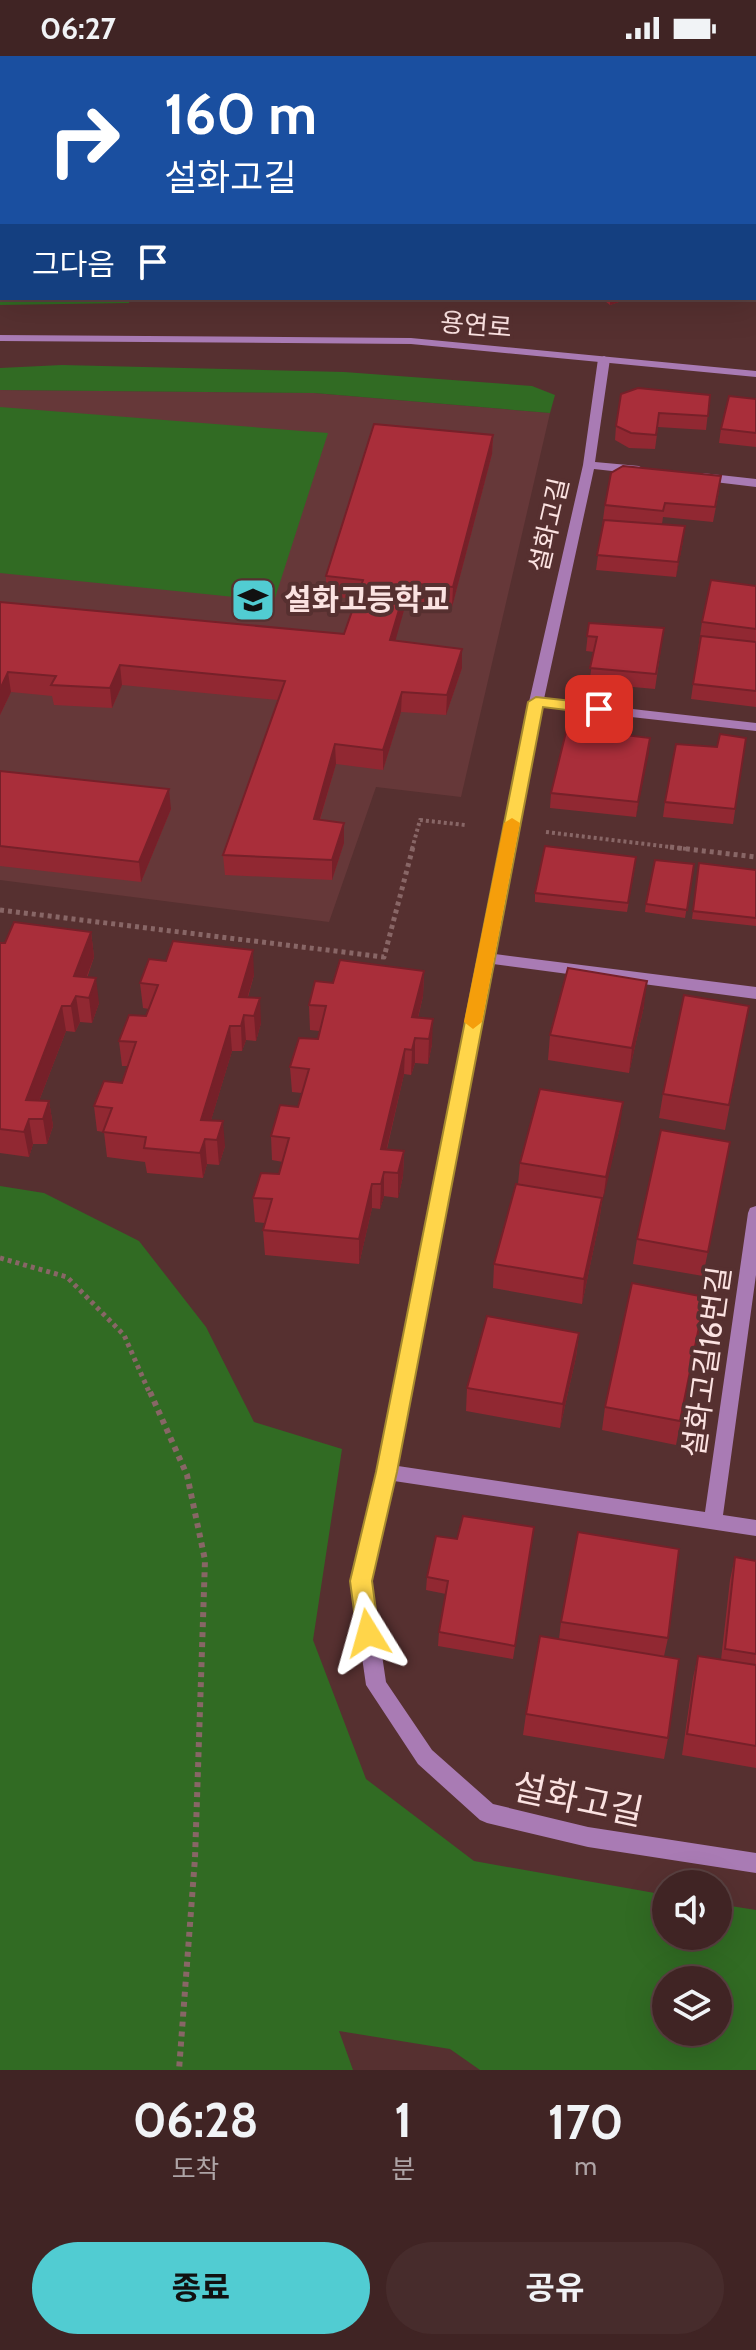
<!DOCTYPE html>
<html lang="ko">
<head>
<meta charset="utf-8">
<style>
	body { margin:0; font-family:Cabin,"Noto Sans KR",sans-serif; background:#472c2c; color:#f1f3f6; height:100vh; display:flex; flex-direction:column; font-size:30px; white-space:nowrap }
	* { box-sizing:border-box; margin:0 }
	p { font-size:26px; color:#aea4a6 }
	.icon { flex:none; width:44px; height:44px; fill:none; stroke:currentColor; stroke-width:2; stroke-linecap:round; stroke-linejoin:round }
	.map { position:relative; height:2014px; overflow:hidden }
	.details { display:flex; flex-direction:column; background:#402424; flex:1 }
	.details>* { flex:none }
	.guide { position:absolute; left:0px; top:0px; width:756px; height:244px; box-shadow:0 8px 32px #0002,0 0 0 2px #594141; background:#1a4fa0; color:#fff; overflow:hidden }
	.fabs { position:absolute; left:652px; top:1814px; display:grid; gap:16px }
	.fabs a { display:grid; place-items:center; width:80px; height:80px; border-radius:50%; background:#402424; box-shadow:0 8px 32px #0002,0 0 0 2px #594141; font-size:40px }
	.pin { position:absolute; display:grid; place-items:center; width:68px; height:68px; color:#fff; margin:-34px; border-radius:16px; box-shadow:0 4px 12px #0006 }
	.me { position:absolute; width:88px; margin:-44px; rotate:352deg; stroke-linejoin:round; filter:drop-shadow(0 0 6px #0008) }
	.turn { display:flex; align-items:center; gap:28px; height:168px; padding:0 32px; font-size:36px }
	.turn .icon { width:104px; height:104px; stroke-width:2.5 }
	.turn b { display:block; font-size:56px; line-height:68px }
	.then { display:flex; align-items:center; height:76px; padding:0 32px; background:#0003; gap:16px; font-size:30px }
	.eta { display:flex; justify-content:space-evenly; align-items:center; height:136px; text-align:center }
	.eta b { font-size:48px; font-weight:700; line-height:56px }
	.cta { display:flex; gap:16px; margin-top:auto; padding:16px 32px }
	.cta a { flex:1; height:92px; border-radius:48px; background:#51ccd2; color:#111; font-size:32px; font-weight:700; line-height:92px; text-align:center }
	.cta a+a { background:#472c2c; color:#f1f3f6 }
	.status { display:flex; justify-content:space-between; align-items:center; height:56px; padding:0 40px; background:#402424; direction:ltr }
	.status svg { height:22px; fill:currentColor }
	.map>svg:first-child { display:block }
	.built { fill:#663839 }
	.green { fill:#316b23; fill-rule:evenodd }
	.lines { fill:none; stroke-linecap:round; stroke-linejoin:round }
	.path-far2 { stroke:#866; stroke-width:4; stroke-dasharray:3 3; stroke-linecap:butt }
	.path-far1 { stroke:#866; stroke-width:5; stroke-dasharray:4 4; stroke-linecap:butt }
	.path { stroke:#866; stroke-width:6; stroke-dasharray:5 5; stroke-linecap:butt }
	.minor { fill:#a97bb4; fill-rule:evenodd }
	.tertiary { fill:#a97bb4; fill-rule:evenodd }
	.wall { fill:#912832 }
	.shaded-wall { fill:#762029 }
	.building { fill:#a92e3a; stroke:#762029; stroke-width:2 }
	.route { fill:#ffd54a; stroke:#a68a30; stroke-width:2 }
	.slow { fill:#f59e0b }
	.labels { text-anchor:middle; stroke-width:8; stroke-linejoin:round; paint-order:stroke }
	.far-street-label { font-size:26px; fill:#fbe2e1; stroke:#563030 }
	.poi-label { font-size:30px; font-weight:bold; fill:#fbe2e1; stroke:#563030; text-anchor:start }
	.street-label { font-size:30px; fill:#fbe2e1; stroke:#563030 }
	.near-street-label { font-size:36px; fill:#fbe2e1; stroke:#563030 }
</style>
</head>
<body>
<div class="status"><b>06:27</b><svg viewBox="0 0 49 12"><path d="M0 12V9h3v3zM5 12V6h3v6zM10 12V3h3v9zM15 12V0h3v12zM26 1h20v11H26zM47 4h2v5h-2z"/></svg></div>
<div class="map">
<svg width="756" height="2014" viewBox="0 0 756 2014">
	<rect width="100%" height="100%" fill="#563030"/>
	<path class="built" d="M0,334L314,337L550,357L461,741L376,731L329,866L0,824Z"/>
	<path class="green" d="M0,141L2,242H130L129,247L0,249Z
		M62,309L344,316L532,330L555,339L550,357L314,337L0,334V312Z
		M0,351L328,377L274,545L0,517Z
		M0,1130L44,1137L139,1185L206,1271L254,1366L342,1393L313,1584L366,1723L474,1805L666,1839V1880H718V1848L756,1854V2014H480L450,1993L339,1975L353,2014H0ZM666,1924H718V1976H666Z"/>
	<g class="lines">
		<path class="path-far2" d="M546,776L687,793
			M412,793L420,764L465,769"/>
		<path class="path-far1" d="M670,791L756,801
			M0,854L384,901L413,791
			M0,1202L67,1221L124,1279L150,1338"/>
		<path class="path" d="M150,1336L187,1419L205,1504L195,1802L179,2014"/>
		<path class="minor" d="M604,300L610,303L595,406L639,410L645,414L639,418L594,413L544,643L756,667V675L542,651L495,898L756,931V943L493,908L398,1410L705,1456L748,1157L750,1152L756,1150V1219L723,1459L756,1464V1480L394,1425L371,1525L386,1626L432,1694L493,1748L588,1771L756,1797V1817L588,1791L487,1767L480,1764L418,1708L366,1629L351,1525L378,1416L529,646L583,409L598,303Z
			M702,417L756,423V431L698,424L696,421Z"/>
		<path class="tertiary" d="M0,279L411,282L756,315V321L411,288L0,285Z"/>
	</g>
	<path class="wall" d="M0,0H40L41,2H2V38H0Z
		M0,66H2V111L0,110Z
		M601,242H631L610,249Z
		M710,339L706,374L658,371L655,393L629,392L615,384L616,370Z
		M756,343V391L719,387L721,373Z
		M493,379L492,398L452,551L406,547L395,584L462,612L446,659L401,656L383,714L336,708L320,764L344,787L332,824L225,819L223,799L278,644L122,629L112,652L54,649L52,640L11,636L0,659V546L344,578L356,543L326,540V520Z
		M719,435L713,466L663,461L662,468L683,485L676,521L596,514L605,449Z
		M756,530V651L691,643L702,566Z
		M589,567L664,572L655,633L589,627L594,596L586,595Z
		M650,682L636,761L550,752L551,737Z
		M746,682L733,768L663,761L665,746L717,691Z
		M0,715L171,753L141,826L0,810Z
		M699,807L756,814V870L692,863Z
		M694,808L685,862L645,856L646,848Z
		M635,810L627,856L535,846V837Z
		M91,876L94,901L87,922L99,947L92,967L80,966L75,976L66,975L39,1045H49L53,1070L47,1088H33L29,1101L0,1097V887H5Z
		M424,915L423,940L418,962L432,988L428,1008L415,1007L411,1019L404,1018L387,1093L404,1095L403,1120L398,1142L384,1140L380,1153L372,1152L359,1208L265,1199L263,1174L265,1167L255,1166L253,1142L279,1118L283,1106L272,1104L271,1080L298,1051L302,1037L292,1036L290,1011L318,983L320,975L310,974L309,949L333,927Z
		M254,919L248,941L261,967L256,985L246,984L242,995H232L211,1064L225,1090L219,1109L207,1108L203,1122L147,1117L145,1106L107,1101L104,1076L97,1075L94,1050L122,1027L128,1010H122L119,985L146,960L149,953L143,952L140,927Z
		M644,950L629,1017L548,1004L550,979Z
		M749,950L725,1074L659,1062L663,1038Z
		M620,1071L602,1145L599,1167L582,1248L493,1232L494,1208L518,1128L520,1107Z
		M730,1086L703,1220L633,1208L637,1183Z
		M705,1241L676,1389L602,1374L605,1351Z
		M579,1277L576,1301L560,1372L466,1355L467,1332Z
		M457,1483L532,1484L513,1603L438,1590L439,1576L446,1538L426,1534L427,1521Z
		M735,1501L756,1505V1712L682,1699L693,1622L698,1600L721,1604L730,1524Z
		M561,1566L668,1582L664,1600L668,1682L664,1703L523,1679L526,1658L559,1583Z"/>
	<path class="shaded-wall" d="M756,95V115L754,116V96Z
		M610,242H631L610,249Z
		M493,379L492,398L452,551L453,531Z
		M685,470L683,485L676,521L678,506Z
		M407,527L406,547L390,604V584Z
		M462,593V612L446,659L447,639Z
		M120,609L122,629L112,652L110,632Z
		M8,616L11,636L0,659V633Z
		M402,636L401,656L383,714V694Z
		M650,682L649,697L636,761L638,746Z
		M335,688L336,708L314,783V763Z
		M169,733L171,753L141,826L139,806Z
		M344,767V787L332,824V804Z
		M91,876L94,901L79,941L74,920Z
		M253,894L254,919L240,966L239,941Z
		M424,915L423,940L412,986V961Z
		M96,922L99,947L92,967L89,942Z
		M647,925L644,950L629,1017L632,992Z
		M76,940L80,966L75,976L71,950Z
		M260,942L261,967L256,985L254,960Z
		M62,950L66,975L32,1063L26,1044Z
		M244,959L246,984L242,995L241,970Z
		M433,963L432,988L428,1008L429,983Z
		M230,970L232,995L205,1084L207,1108L203,1122L200,1097L201,1064Z
		M415,982V1007L411,1019L412,994Z
		M405,993L404,1018L381,1117V1093Z
		M49,1045L53,1070L47,1088L43,1063Z
		M623,1046L620,1071L603,1145L606,1121Z
		M29,1063L33,1088L29,1101L24,1076Z
		M223,1065L225,1090L219,1109L217,1084Z
		M404,1095L403,1120L398,1142V1117Z
		M384,1116V1140L380,1153L381,1128Z
		M372,1128V1152L359,1208V1183Z
		M602,1142L599,1167L582,1248L584,1223Z
		M579,1277L576,1301L560,1372L563,1348Z"/>
	<path class="building" d="M0,0H33L32,2H2V15H0Z
		M302,0H368V2H302Z
		M630,0H698V2H630Z
		M0,66H2V93H0Z
		M754,69L756,70V95L754,96Z
		M638,332L710,339L708,360L659,357L656,379L631,377L616,370L621,338Z
		M729,340L756,343V377L721,373Z
		M374,368L493,379L453,531L407,527L390,584L462,593L447,639L402,636L383,694L335,688L314,763L344,767L332,804L223,799L285,625L120,609L110,632L51,629L56,620L8,616L0,633V546L344,578L363,524L326,520Z
		M623,410L721,420L715,451L665,447L663,455L605,449L611,417Z
		M604,464L685,470L678,506L597,499Z
		M711,524L756,530V573L702,566Z
		M589,567L664,572L656,618L590,612L597,581L587,580Z
		M701,580L756,586V635L693,628Z
		M567,672L650,682L638,746L551,737Z
		M720,678L746,682L735,753L665,746L676,688L717,691Z
		M0,715L169,733L139,806L0,790Z
		M545,790L636,801L628,847L535,837Z
		M655,804L694,808L687,854L646,848Z
		M699,807L756,814V862L693,855Z
		M14,866L91,876L74,920L96,922L89,942L76,940L71,950H62L26,1044L49,1045L43,1063H29L24,1076L0,1073V887H5Z
		M173,885L253,894L239,941L260,942L254,960L244,959L241,970H230L201,1064L223,1065L217,1084L205,1083L200,1097L144,1092L146,1081L103,1076L112,1052L94,1050L104,1025L122,1027L136,986L119,985L129,959L146,960L158,929L140,927L149,903L166,905Z
		M340,904L424,915L412,961L433,963L429,983L415,982L412,994L405,993L381,1093L404,1095L398,1117L384,1116L381,1128H372L359,1183L263,1174L272,1143L253,1142L261,1117L279,1118L289,1082L271,1080L280,1049L298,1051L309,1013L290,1011L299,982L318,983L326,950L309,949L315,925L333,927Z
		M568,912L647,925L632,992L550,979Z
		M684,939L749,950L729,1049L663,1038Z
		M540,1033L623,1046L606,1121L520,1107Z
		M661,1074L730,1086L708,1196L637,1183Z
		M516,1128L602,1142L584,1223L494,1208Z
		M632,1227L705,1241L680,1365L605,1351Z
		M487,1260L579,1277L563,1348L467,1332Z
		M463,1460L534,1471L515,1590L439,1576L448,1525L427,1521L436,1480L457,1483Z
		M578,1476L679,1493L668,1582L561,1566Z
		M735,1501L756,1505V1598L725,1593Z
		M540,1580L679,1603L668,1682L526,1658Z
		M698,1600L756,1609V1690L687,1678Z"/>
	<path class="route" d="M536,641L599,648L607,653L599,658L543,651L397,1416L372,1525L379,1577L376,1585L368,1588L360,1585L357,1577L350,1525L376,1416L528,646Z"/>
	<path class="slow" d="M512,762L520,767L482,966L473,973L464,966L504,767Z"/>
	<defs>
		<g id="school-square" transform="scale(2.3)"><rect x="-9" y="-9" width="18" height="18" rx="4" fill="#51ccd2" stroke="#563030"/><path d="M0-5L7-2L0 1L-7-2ZM-4 1L0 2.5L4 1V4Q0 6-4 4Z" fill="#111"/></g>
	</defs>
	<g fill-rule="evenodd">
		<use href="#school-square" x="253" y="544"/>
	</g>
	<g class="labels">
		<g class="far-street-label">
			<text transform="translate(476 269) rotate(5)" y="9">용연로</text>
			<text transform="translate(549 469) rotate(-77)" y="9">설화고길</text>
		</g>
		<g class="poi-label">
			<text x="284" y="554">설화고등학교</text>
		</g>
		<g class="street-label">
			<text transform="translate(707 1306) rotate(-82)" y="10">설화고길16번길</text>
		</g>
		<g class="near-street-label">
			<text transform="translate(578 1743) rotate(12)" y="13">설화고길</text>
		</g>
	</g>
</svg>
<div class="fabs">
<a><svg class="icon" aria-label="sound" viewBox="0 0 24 24"><path d="M4 9h4l5-4v14l-5-4H4zM17 9q2 3 0 6"/></svg></a>
<a><svg class="icon" aria-label="layers" viewBox="0 0 24 24"><path d="M12 4l9 5-9 5-9-5zM3 14l9 5 9-5"/></svg></a>
</div>
<div class="pin" style="left:599px;top:653px;background:#d93025"><svg class="icon" aria-label="arrive" viewBox="0 0 24 24"><path d="M6 21V4h12l-3 4 3 4H6"/></svg></div>
<svg class="me" style="left:368px;top:1577px" viewBox="-20 -20 40 40"><path d="M0-17L14 15 0 8-14 15z" fill="#ffd54a" stroke="#fff" stroke-width="4"/></svg>
<div class="guide">
<div class="turn"><svg class="icon" aria-label="right" viewBox="0 0 24 24"><path d="M7 20v-9h11M14 6l5 5-5 5"/></svg><div><b>160 m</b>설화고길</div></div>
<div class="then">그다음<svg class="icon" aria-label="arrive" viewBox="0 0 24 24"><path d="M6 21V4h12l-3 4 3 4H6"/></svg></div>
</div>
</div>
<section class="details">
<div class="eta">
<div><b>06:28</b><p>도착</p></div>
<div><b>1</b><p>분</p></div>
<div><b>170</b><p>m</p></div>
</div>
<div class="cta"><a>종료</a><a>공유</a></div>
</section>
</body>
</html>
